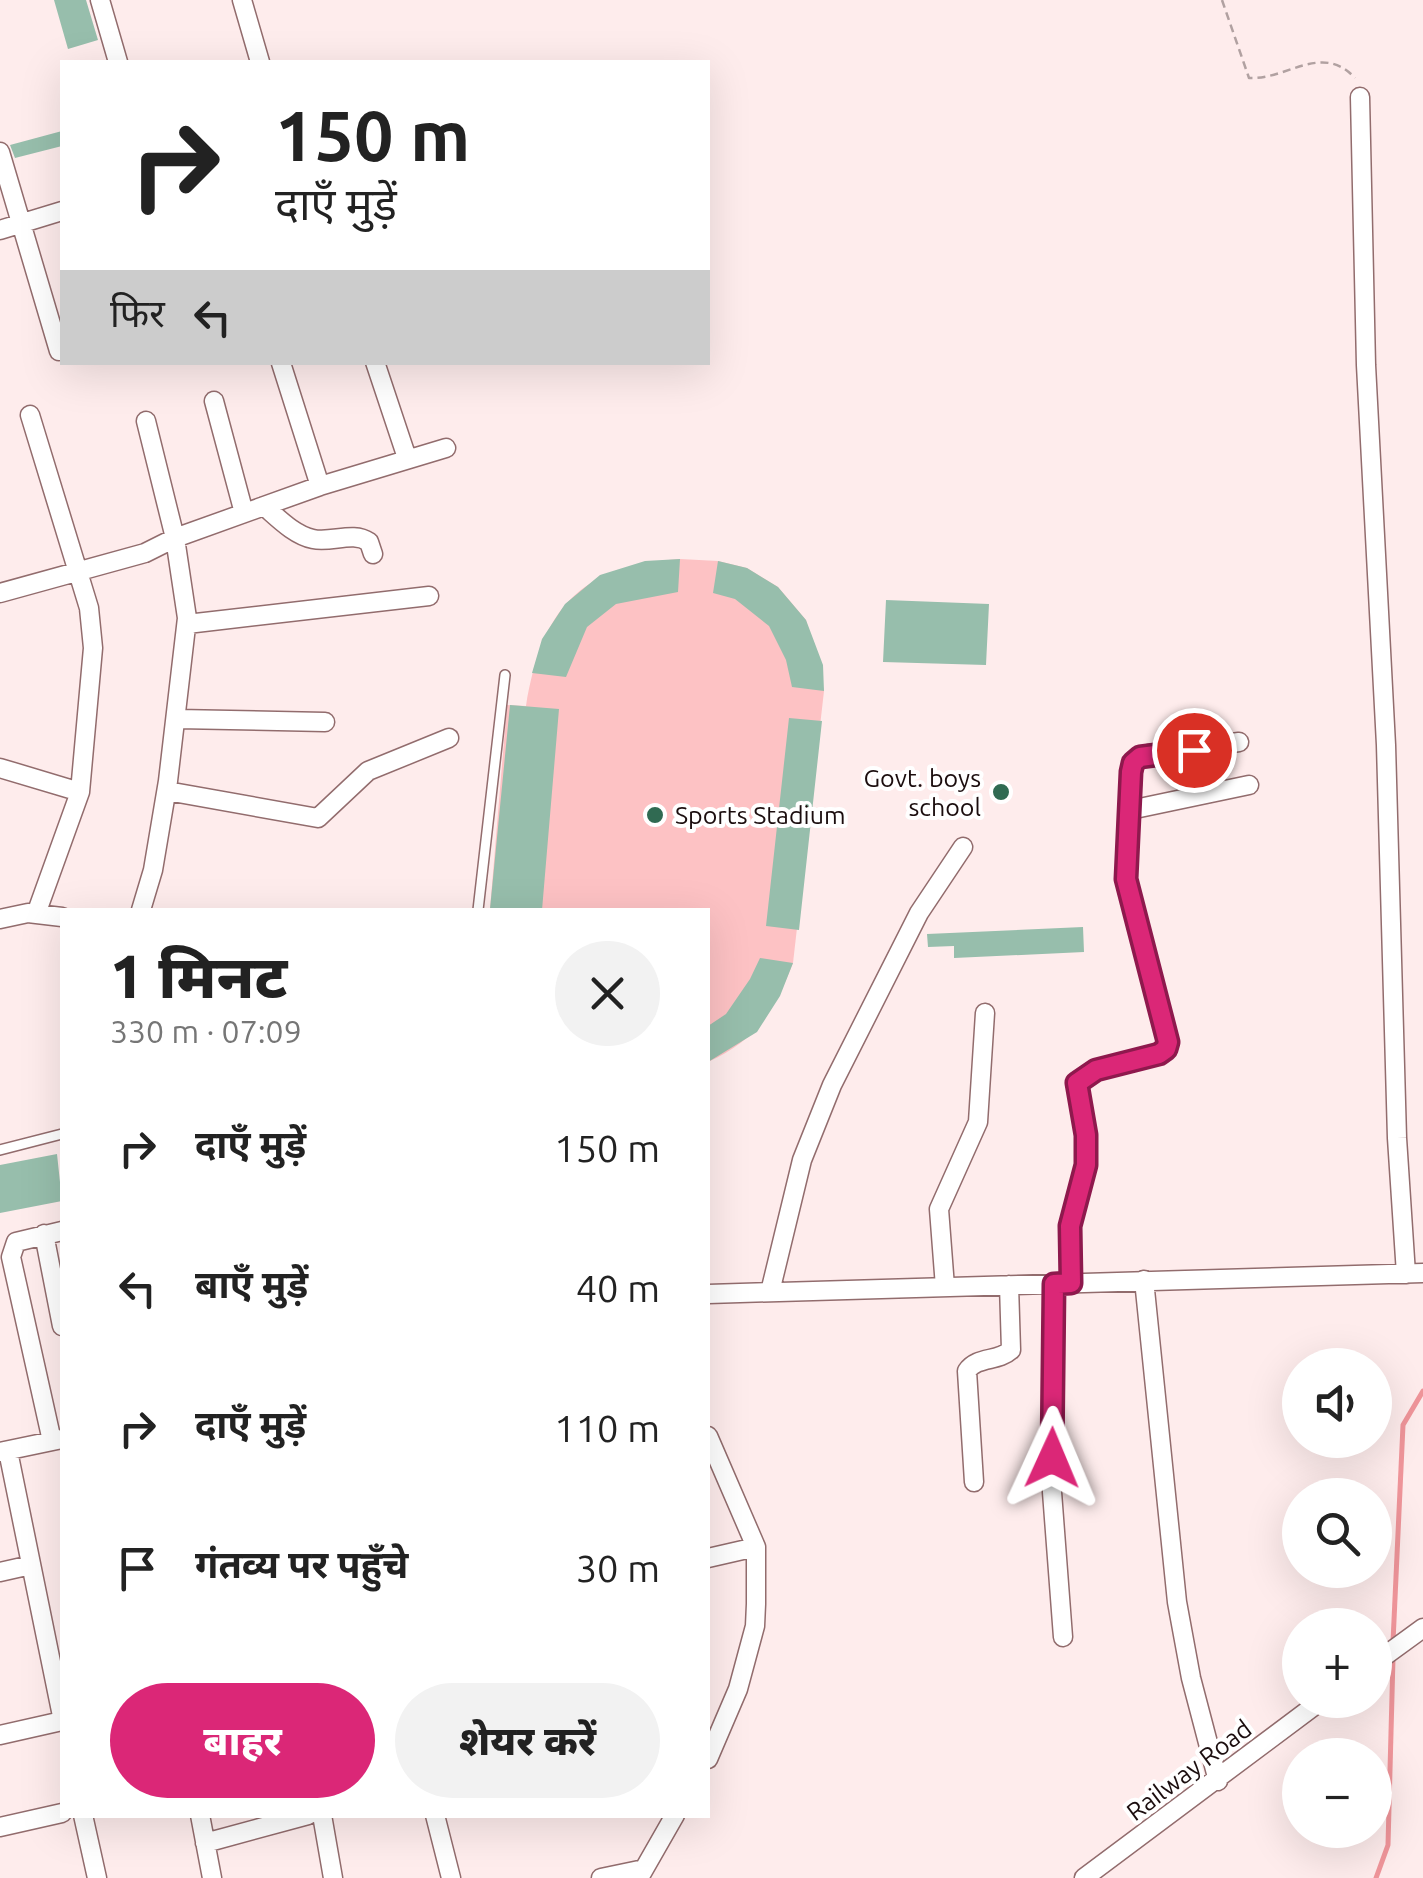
<!DOCTYPE html>
<html lang="hi">
<head>
<meta charset="utf-8">
<style>
	body { margin:0; font-family:Ubuntu,"Noto Sans Devanagari",sans-serif; background:#f2f2f2; color:#222; height:100vh; display:flex; flex-direction:column; font-size:38px; white-space:nowrap }
	* { box-sizing:border-box; margin:0 }
	p { font-size:32px; color:#767676 }
	.icon { flex:none; width:55px; height:55px; fill:none; stroke:currentColor; stroke-width:2; stroke-linecap:round; stroke-linejoin:round }
	.map { position:relative; flex:1; overflow:hidden }
	.side { position:absolute; left:60px; top:908px; width:650px; height:910px; display:flex; flex-direction:column; background:#fff; border-radius:0px; box-shadow:0 10px 40px #0002 }
	.side>* { flex:none }
	.top-card { position:absolute; left:60px; top:60px; width:650px; height:305px; border-radius:0px; box-shadow:0 10px 40px #0002; background:#fff; color:#222; overflow:hidden }
	.fabs { position:absolute; left:1282px; top:1348px; display:grid; gap:20px }
	.fabs a { display:grid; place-items:center; width:110px; height:110px; border-radius:50%; background:#fff; box-shadow:0 10px 40px #0002; font-size:50px }
	.pin { position:absolute; display:grid; place-items:center; width:85px; height:85px; color:#fff; margin:-42px; border:5px solid #fff; border-radius:50%; box-shadow:0 2px 10px #0007 }
	.me { position:absolute; width:110px; margin:-55px; rotate:1deg; stroke-linejoin:round; filter:drop-shadow(0 0 8px #0008) }
	.turn { display:flex; align-items:center; gap:35px; height:210px; padding:0 50px; font-size:45px }
	.turn .icon { width:130px; height:130px; stroke-width:2.5 }
	.turn b { display:block; font-size:70px; line-height:85px }
	.then { display:flex; align-items:center; height:95px; padding:0 50px; background:#0003; gap:20px; font-size:38px }
	.round { display:grid; place-items:center; flex:none; width:105px; height:105px; border-radius:52px; background:#f2f2f2 }
	.headline { display:flex; align-items:center; justify-content:space-between; height:170px; padding:0 50px }
	h1 { font-size:60px; font-weight:800; line-height:75px }
	.action { display:flex; gap:20px; margin-top:auto; padding:20px 50px }
	.action a { flex:1; height:115px; border-radius:60px; background:#db2777; color:#fff; font-size:40px; font-weight:800; line-height:115px; text-align:center }
	.action a+a { background:#f2f2f2; color:#222 }
	ul { padding:0; list-style:none }
	li { display:flex; align-items:center; gap:30px; height:140px; padding:0 50px }
	li div { flex:1 }
	li b { display:block; font-size:38px }
	li em { font-style:normal }
	.map>svg:first-child { display:block }
	.green { fill:#fdc2c4 }
	.lines { fill:none; stroke-linecap:round; stroke-linejoin:round }
	.stream { stroke:#ef959a; stroke-width:5 }
	.building { fill:#97beac }
	.service-casing { stroke:#926c6d; stroke-width:12 }
	.minor-casing { stroke:#926c6d; stroke-width:21 }
	.path { stroke:#b1a1a1; stroke-width:2.5; stroke-dasharray:8 5; stroke-linecap:butt }
	.service { stroke:#fff; stroke-width:9 }
	.minor { stroke:#fff; stroke-width:18 }
	.route-casing { stroke:#8e194d; stroke-width:25 }
	.route { stroke:#db2777; stroke-width:18 }
	.poi-dot { fill:#306a52; stroke:#fff; stroke-width:4 }
	.labels { text-anchor:middle; stroke-width:8; stroke-linejoin:round; paint-order:stroke }
	.poi-label { font-size:25px; fill:#1b0d0e; stroke:#fff; text-anchor:end }
	.street-label { font-size:25px; fill:#1b0d0e; stroke:#fff }
</style>
</head>
<body>
<div class="map">
<svg width="1423" height="1878" viewBox="0 0 1423 1878">
	<rect width="100%" height="100%" fill="#feecec"/>
	<path class="green" d="M680,559L718,561L747,568L778,587L806,620L824,691L793,963C774,1011 757,1040 708,1062V910L490,909L507,705L526,706C542,609 579,566 680,559Z"/>
	<g class="lines">
		<path class="stream" d="M1393,1642L1403,1425L1423,1391
			M1376,1878L1388,1845L1393,1658"/>
	</g>
	<path class="building" d="M54,0H86L98,40L68,49Z
		M62,131V146L15,158L10,145Z
		M680,559L678,592L616,604L587,627L566,677L532,673L542,639L565,604L600,575L645,561Z
		M718,561L747,568L778,587L806,620L823,665L824,691L792,687L786,660L769,626L735,599L713,593Z
		M886,600L989,604L986,665L883,662Z
		M510,705L559,709L542,910L490,909Z
		M789,718L822,721L799,930L766,926Z
		M1083,927L1084,952L954,958V946L928,947L927,934Z
		M760,958L793,963L780,996L757,1032L708,1062V1026L726,1014L750,979Z
		M57,1154L62,1201L0,1213V1165Z"/>
	<g class="lines">
		<g class="service-casing">
			<path id="service" d="M478,910L505,675
				M0,1150L62,1134"/>
		</g>
		<g class="minor-casing">
			<path id="minor" d="M100,0L118,62
				M242,0L260,62
				M1360,97L1366,365L1386,745L1397,1138L1406,1274
				M0,152L59,351
				M0,230L62,211
				M375,362L407,458
				M281,363L320,486
				M214,401L244,513
				M30,415L89,608L93,648L80,792L36,914
				M264,506C278,518 294,535 313,539C332,543 353,531 369,542L373,554
				M0,593L145,553L175,538L320,486L446,448
				M187,624L429,596
				M178,719L325,722
				M0,768L80,792
				M167,791L318,818L368,771L449,738
				M1130,810L1249,785
				M141,910L153,870L168,781L187,618L175,538L146,421
				M0,919L28,913L62,917
				M44,1234L62,1326
				M1144,1280L1177,1602L1191,1678L1218,1781
				M1053,1283L1052,1492L1063,1637
				M1071,1283L1070,1226L1086,1165V1135L1077,1083L1096,1070L1159,1055L1167,1042L1126,879L1133,763L1149,754L1239,742
				M945,1287L939,1209L978,1122L985,1013
				M770,1292L802,1160L832,1085L919,913L963,847
				M708,1294L1423,1273
				M708,1436L756,1547V1604L755,1626L738,1689L708,1759
				M52,1441L11,1257L16,1242L62,1231
				M8,1451L62,1716
				M0,1452L62,1439
				M974,1482L967,1371C977,1356 998,1362 1011,1350L1009,1285
				M708,1558L756,1547
				M0,1572L31,1565
				M1375,1663L1423,1628
				M0,1735L62,1721
				M83,1815L97,1878
				M200,1815L212,1878
				M322,1815L333,1878
				M435,1815L451,1878
				M0,1827L62,1813
				M205,1843L308,1815
				M601,1878L644,1869
				M639,1878L675,1815
				M1084,1878L1322,1700"/>
		</g>
		<path class="path" d="M1222,0L1249,78C1287,80 1322,42 1355,78"/>
		<use href="#service" class="service"/>
		<use href="#minor" class="minor"/>
	</g>
	<g class="lines">
		<g class="route-casing">
			<path id="route" d="M1052,1458L1054,1284L1071,1283L1070,1226L1086,1165V1135L1077,1083L1096,1070L1159,1054L1166,1049L1168,1042L1126,879L1131,772L1133,763L1140,757L1194,750"/>
		</g>
		<use href="#route" class="route"/>
	</g>
	<g class="poi-dot">
		<circle cx="1001" cy="792" r="10"/>
		<circle cx="655" cy="815" r="10"/>
	</g>
	<g class="labels">
		<g class="poi-label">
			<text x="981" y="787">Govt. boys<tspan x="981" dy="29">school</tspan></text>
			<text x="675" y="824" text-anchor="start">Sports Stadium</text>
		</g>
		<g class="street-label">
			<text transform="translate(1189 1770) rotate(-37)" y="9">Railway Road</text>
		</g>
	</g>
</svg>
<div class="fabs">
<a><svg class="icon" aria-label="sound" viewBox="0 0 24 24"><path d="M4 9h4l5-4v14l-5-4H4zM17 9q2 3 0 6"/></svg></a>
<a><svg class="icon" aria-label="search" viewBox="0 0 24 24"><circle cx="10" cy="10" r="6"/><path d="M15 15l6 6"/></svg></a>
<a>+</a>
<a>−</a>
</div>
<div class="pin" style="left:1194px;top:750px;background:#d93025"><svg class="icon" aria-label="arrive" viewBox="0 0 24 24"><path d="M6 21V4h12l-3 4 3 4H6"/></svg></div>
<svg class="me" style="left:1052px;top:1458px" viewBox="-20 -20 40 40"><path d="M0-17L14 15 0 8-14 15z" fill="#db2777" stroke="#fff" stroke-width="4"/></svg>
<div class="top-card">
<div class="turn"><svg class="icon" aria-label="right" viewBox="0 0 24 24"><path d="M7 20v-9h11M14 6l5 5-5 5"/></svg><div><b>150 m</b>दाएँ मुड़ें</div></div>
<div class="then">फिर<svg class="icon" aria-label="left" viewBox="0 0 24 24"><path d="M17 20v-9H6M10 6l-5 5 5 5"/></svg></div>
</div>
<section class="side">
<div class="headline"><div><h1>1 मिनट</h1><p>330 m · 07:09</p></div><a class="round"><svg class="icon" aria-label="close" viewBox="0 0 24 24"><path d="M6 6l12 12M18 6L6 18"/></svg></a></div>
<ul>
<li><svg class="icon" aria-label="right" viewBox="0 0 24 24"><path d="M7 20v-9h11M14 6l5 5-5 5"/></svg><div><b>दाएँ मुड़ें</b></div><em>150 m</em></li>
<li><svg class="icon" aria-label="left" viewBox="0 0 24 24"><path d="M17 20v-9H6M10 6l-5 5 5 5"/></svg><div><b>बाएँ मुड़ें</b></div><em>40 m</em></li>
<li><svg class="icon" aria-label="right" viewBox="0 0 24 24"><path d="M7 20v-9h11M14 6l5 5-5 5"/></svg><div><b>दाएँ मुड़ें</b></div><em>110 m</em></li>
<li><svg class="icon" aria-label="arrive" viewBox="0 0 24 24"><path d="M6 21V4h12l-3 4 3 4H6"/></svg><div><b>गंतव्य पर पहुँचे</b></div><em>30 m</em></li>
</ul>
<div class="action"><a>बाहर</a><a>शेयर करें</a></div>
</section>
</div>
</body>
</html>
